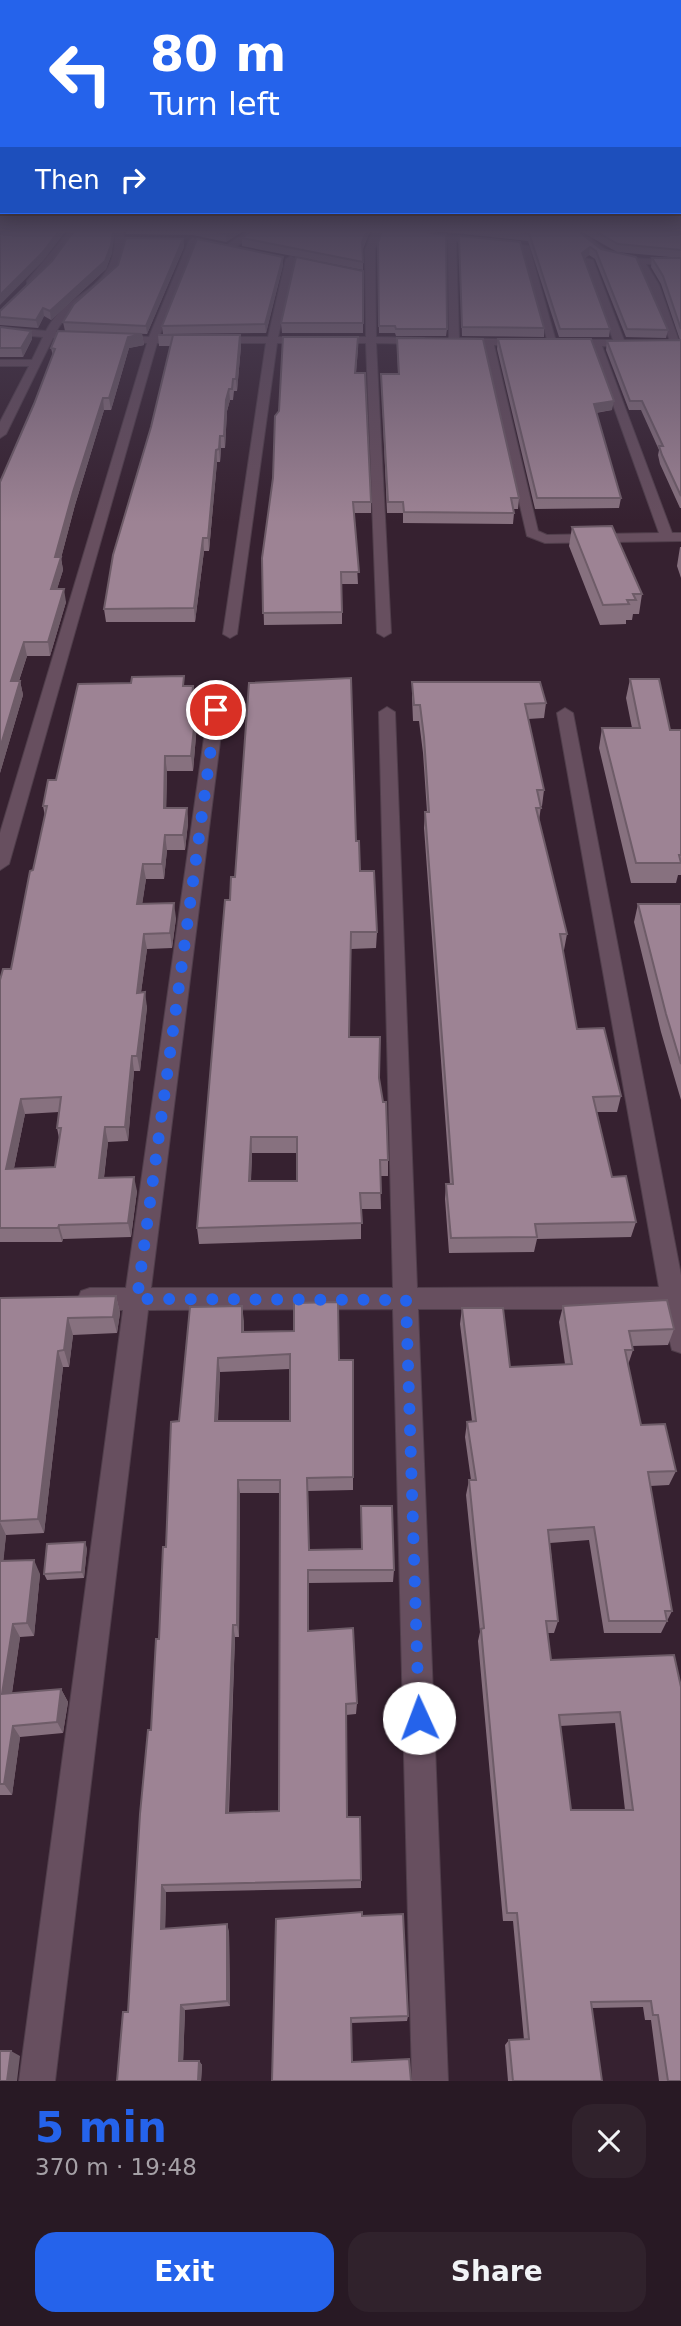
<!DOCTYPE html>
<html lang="en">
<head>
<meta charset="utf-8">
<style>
	body { margin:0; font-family:"DejaVu Sans",sans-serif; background:#30222c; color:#f1f3f6; height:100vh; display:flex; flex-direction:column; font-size:26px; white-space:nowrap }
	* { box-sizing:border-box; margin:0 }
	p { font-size:23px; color:#a5a0a6 }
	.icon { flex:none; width:38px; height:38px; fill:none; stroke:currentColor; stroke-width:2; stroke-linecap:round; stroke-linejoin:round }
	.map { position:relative; height:2081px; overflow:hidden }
	.panel { display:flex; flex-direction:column; background:#281924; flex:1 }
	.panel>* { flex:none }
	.top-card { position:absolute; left:0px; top:0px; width:682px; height:214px; box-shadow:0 4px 18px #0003,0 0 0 2px #443841; background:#2563eb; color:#fff; overflow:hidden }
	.pin { position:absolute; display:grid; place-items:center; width:60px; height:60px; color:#fff; margin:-30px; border:4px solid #fff; border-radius:50%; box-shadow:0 2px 7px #0007 }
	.me { position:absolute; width:77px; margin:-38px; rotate:358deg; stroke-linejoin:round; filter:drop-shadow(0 0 5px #0008) }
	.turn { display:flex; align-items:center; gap:24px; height:147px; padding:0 35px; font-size:32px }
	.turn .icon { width:91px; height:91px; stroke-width:2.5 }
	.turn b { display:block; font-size:49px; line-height:60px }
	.then { display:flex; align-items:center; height:66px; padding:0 35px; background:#0003; gap:14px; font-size:26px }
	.round { display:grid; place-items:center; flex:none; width:74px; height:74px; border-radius:21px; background:#30222c }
	.head { display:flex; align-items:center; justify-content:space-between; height:119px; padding:0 35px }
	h1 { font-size:42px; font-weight:700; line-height:52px; color:#2563eb }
	.button { display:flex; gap:14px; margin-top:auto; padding:14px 35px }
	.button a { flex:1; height:80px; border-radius:21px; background:#2563eb; color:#fff; font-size:28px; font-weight:700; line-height:80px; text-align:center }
	.button a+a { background:#30222c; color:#f1f3f6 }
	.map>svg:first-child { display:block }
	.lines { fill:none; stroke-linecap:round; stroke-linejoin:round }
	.street-casing { stroke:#503e4b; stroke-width:2 }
	.street { fill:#674f5f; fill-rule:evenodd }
	.wall { fill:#87717f; fill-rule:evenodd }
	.shaded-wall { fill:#6e5c68 }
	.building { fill:#9d8394; stroke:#6e5c68; stroke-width:2; fill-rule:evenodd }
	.route { stroke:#2563eb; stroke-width:12; stroke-dasharray:0 21.6 }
</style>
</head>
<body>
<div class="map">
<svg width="681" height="2081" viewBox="0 0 681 2081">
	<rect width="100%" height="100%" fill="#362130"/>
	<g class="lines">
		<g class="street-casing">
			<path id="street" d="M69,231H78L33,285H27V281Z
				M115,231H123L124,237L158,240L124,243C126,287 73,298 56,332L149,337L189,241L193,238L197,241L159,337H268L286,259L291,256L296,259L278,337H366L365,250L373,231H381L375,250L376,337L424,338L429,341L424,344L376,343L391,633L384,637L377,633L366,343H277L237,634L230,638L223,634L266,343H157L9,864L0,870V833L147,343L53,338L6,434L0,438V422L29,366H0V360H32L43,337L0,333V327L46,331C69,286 117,295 115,231Z
				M248,231H258L233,249H227V245Z
				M419,231L529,246L557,345L548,343L521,248L456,241L459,338L526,340L531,343L526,346L494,345L538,531L547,535L659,533L592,346H565L560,343L565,340H613L585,258L593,260L624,340L670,341L649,285L637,263L602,255L570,231C590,231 596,247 613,253C635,261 659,259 681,258V264H646L659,285L681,347L602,346L672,533H681V541L545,543L527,536L483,345L454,344L449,341L448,240L416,236Z
				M216,705L224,710L151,1288H393L379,712L387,707L395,712L417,1288L659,1287L557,713L565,708L573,713L681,1275V1353L672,1350L662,1309H418L448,2081H412L393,1309L148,1310L55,2081H19L123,1310H90L81,1307L78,1299L81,1291L90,1288H126L208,710Z"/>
		</g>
		<use href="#street" class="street"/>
	</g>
	<path class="wall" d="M125,231H243L226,242L193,235L126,234Z
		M251,231H370L363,249V270L242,246V238Z
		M436,231H578L668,330L666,338L626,337L595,259L589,255L584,259L610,329L609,337H559L528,241Z
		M580,231H681V258L617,252Z
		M459,236L544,328V337L462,336Z
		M183,239L184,247L147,334L65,331L63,322Z
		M378,243L447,329L446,336H396L395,333H379Z
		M112,253L106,269L51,320L44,316L38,328L0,325V311Z
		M652,258H681V508H680L660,464L658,455L659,450L641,410H629L606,350L607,341L680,340L661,284L651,267Z
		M283,265L266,333L163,334L162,326Z
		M363,271V333H282L281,323Z
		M0,327L31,331L32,339L23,357H0Z
		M142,334L144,345L129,348L111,410H104L75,505L61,558L63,570L57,589L66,602L50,656H27L19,681H20L23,695L0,773V482L34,404L53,356L51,348Z
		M158,335H240L241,346L237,391H234L233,400H230L227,411L225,448H221L220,462H217L209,551H204L195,622H106L104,609L151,427L170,346H159Z
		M397,338L519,498L518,509H513L514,513L513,524L403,523V513H387L381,374H398Z
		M498,339L612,410L596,413L621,498L619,508L535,509L497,349Z
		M358,348L356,373L371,502V513H354L358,584H342V624L264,625L262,558Z
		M572,527L642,594L639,614H633L632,620H626V624L600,625L569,546Z
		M680,547H681V578L677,566Z
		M630,679L670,730H681V875H678L676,883H631L599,748L602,728H632L626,698Z
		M412,682L546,703L544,718L528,719L544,790L542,806H541L539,821L567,934L564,950H563L577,1029L621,1096L617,1112H597L612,1177L636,1222L631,1237L537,1239L534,1252L449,1253L445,1199L446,1184H450L424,828L425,812H427L423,753L419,721H413L412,697Z
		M185,686H193L195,700L194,709L197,724L193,771H167L166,808H187L188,823L185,850H167L164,879H146L142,904L176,918L172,948L147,949L141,992L147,1007L140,1071H134L128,1141L108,1142L104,1178L137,1191L131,1237L63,1239L62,1242H0V980L11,969L45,816L43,806L56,780ZM59,1112L57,1128L59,1138L55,1167L14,1168L25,1114Z
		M356,841L360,871L377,932L376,948L351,949L349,1037L379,1078L388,1160V1176H380L381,1209H361V1239L199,1244L197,1228L230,900L235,877ZM252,1153H297V1181H251Z
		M638,904H681V1100L661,1032L634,922Z
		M116,1296L120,1313L117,1333L73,1335L69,1367H63L44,1533L6,1535L3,1561L40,1574L34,1636L20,1637L12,1693L61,1689L68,1702L63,1733L20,1737L12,1795H0V1298Z
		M563,1306L674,1329L668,1345L632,1346L633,1350L628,1365L641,1425L676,1471L669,1485L650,1486L672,1611L661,1633H604L589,1540L550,1543L558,1621L554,1633H548L551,1660L674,1655L681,2081H659L651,2020H645L643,2007L592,2008L602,2081H508L505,2045L509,2040H524L513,1921H503L478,1641L480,1632L466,1495L469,1480H471L465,1437L467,1422L472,1421L460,1324L462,1308L510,1367L565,1364L559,1322ZM615,1723L625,1810H571L560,1726Z
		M190,1307L244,1321V1332L339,1360H353V1490L308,1491L309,1550L362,1549L361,1506L394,1570L393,1582L309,1583L308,1631L357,1703L356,1714L346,1715L347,1817L361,1880V1888L166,1892L165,1929L229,1931L230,2006L185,2010L183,2061H199L202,2065L201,2081H117L128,2012L166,1547ZM290,1369V1421H218L220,1372ZM240,1493H280L279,1811L229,1813L235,1637H239Z
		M87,1548L84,1578L47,1580L44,1574Z
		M362,1916L408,2016L407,2021L351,2023L352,2062L272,2081Z"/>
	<path class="shaded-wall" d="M59,231H66L43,261L0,305V295Z
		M113,231H115L112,253L106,269L51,320L50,311Z
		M231,231H243L226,242V234Z
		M367,231H370L362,250V242Z
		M183,239L184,247L147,334L146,326Z
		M590,247L589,255L581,261L582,253Z
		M283,257V265L266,333L265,324Z
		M43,308L44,316L38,328L36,320Z
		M31,331L32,339L23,357L21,348Z
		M142,334L144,345L129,348L111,410L109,398L128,337Z
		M240,335L241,346L237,391L236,379Z
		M229,389L230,400L227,411L225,448L224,436L226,400Z
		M103,398L104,410L75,505L61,558L63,570L53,602L51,589L55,557L73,492Z
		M614,401L612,410L592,413L594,404Z
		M220,436L221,448L220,462L219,449Z
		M216,450L217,462L209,551L208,538Z
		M203,538L204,551L195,622L194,608Z
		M64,589L66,602L50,656L48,642Z
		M24,642L27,656L14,695L11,681Z
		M20,681L23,695L0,773V748Z
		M193,686L195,700L192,724L191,709Z
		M196,709L197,724L193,771L191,756Z
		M165,756L167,771L166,823L164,808Z
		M187,808L188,823L185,850L183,835Z
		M165,835L167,850L164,879L162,864Z
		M143,864L146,879L140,919L137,904Z
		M174,903L176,918L172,948L170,933Z
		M144,934L147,949L139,1007L137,993Z
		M145,992L147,1007L140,1071L137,1056Z
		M132,1056L134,1071L128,1141L125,1127Z
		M21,1099L25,1114L11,1183L6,1169Z
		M105,1127L108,1142L102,1192L99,1178Z
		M251,1137L252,1153L250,1197L249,1181Z
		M134,1177L137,1191L131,1237L128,1223Z
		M59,1225L63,1239L62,1242L58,1228Z
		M116,1296L120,1313L117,1333L113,1317Z
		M242,1306L244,1321L243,1346L242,1332Z
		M68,1318L73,1335L69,1367L64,1350Z
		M58,1351L63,1367L44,1533L38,1519Z
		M218,1358L220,1372L217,1435L215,1421Z
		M238,1480L240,1493L239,1637L237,1625Z
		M0,1522L6,1535L2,1576L0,1572Z
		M85,1542L87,1548L84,1578L82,1572Z
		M34,1560L40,1574L34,1636L27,1623Z
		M13,1624L20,1637L10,1706L2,1694Z
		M233,1625L235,1637L228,1822L226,1813Z
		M61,1689L68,1702L63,1733L57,1722Z
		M13,1726L20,1737L12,1795L4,1784Z
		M162,1885L166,1892L165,1936L161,1929Z
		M227,1924L229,1931L230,2006L227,2001Z
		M181,2005L185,2010L183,2065L179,2061Z
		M11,2051L20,2056L17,2081H7Z
		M199,2061L202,2065L201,2081H198Z"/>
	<path class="building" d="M0,231H59L42,253L0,295Z
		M74,231H113L111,245L105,261L50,311L43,308L36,320L0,317V311L52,261Z
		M210,231H231L226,234Z
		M251,231H367L362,242L363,262L242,238Z
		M382,231H417L446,235L447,329H396L395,326H379L378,243Z
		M507,231H578L601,249L636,257L668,330L627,329L596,251L590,247L582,253L610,329H560L529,233Z
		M595,231H681V250L618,244Z
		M459,236L520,242L544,328L462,327Z
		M126,238L183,239L146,326L63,322L74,304L118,265Z
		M197,239L283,257L265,324L162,326Z
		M296,257L363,271V323H281Z
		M652,258H681V329L663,276Z
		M0,327L31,331L21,348H0Z
		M58,331L142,334L128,337L109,398H103L73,492L55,557H61L51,589H64L48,642H24L11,681H20L0,748V482L34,404L55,349L51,348Z
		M158,335H240L236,379H233L232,389H229L226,400L224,436H220L219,449L216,450L208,538H203L194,608L104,609L113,555L151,427L173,335Z
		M283,337H358L355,373H365L371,502H353L359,572H341L342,612L263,613L262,558L273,478L275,416L279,411Z
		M397,338L483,339L519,498H511L514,513L404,512L403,502H388L381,374H399Z
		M498,339H591L614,401L594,404L621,498H537Z
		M681,340V496L662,455L659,446H663L642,401H630L607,341Z
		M612,526L642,594H633L636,600H627L629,604L603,605L572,527Z
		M184,676L183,686H193L191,709H196L191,756H165L164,808H187L183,835H165L162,864H143L137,904L174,903L170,933L144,934L137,993L145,992L137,1056H132L125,1127H105L99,1178L134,1177L128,1223L59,1225L58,1228H0V980L3,969H11L30,871L33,870L47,806H43L48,780H56L78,684L131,683L132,677ZM61,1097L57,1128H61L55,1167L6,1169L21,1099Z
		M351,678L356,841H359L360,871H374L377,932H351L349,1037H380L379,1078L383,1102H386L388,1160H380L381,1193H360L362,1223L197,1228L225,900H230L231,877H235L249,683ZM251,1137H297V1181H249Z
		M630,679H659L670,730H681V855H679L681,863H636L602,728H640Z
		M412,682H540L546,703L525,704L544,790H537L541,808H536L567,934H560L577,1029L604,1028L621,1096L593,1097L612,1177L626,1176L636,1222L535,1224L537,1237L451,1238L446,1184H453L425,812H429L424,737L420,705H414Z
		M638,904H681V1064L666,1014Z
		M116,1296L113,1317L68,1318L64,1350L58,1351L38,1519L0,1521V1298Z
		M667,1300L674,1329L629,1331L633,1350H625L641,1425L665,1424L676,1471L648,1472L672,1611H665L667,1621H609L594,1527L548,1530L558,1621H546L551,1660L674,1655L681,1687V2081H668L658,2015H653L651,2001L591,2002L602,2081H513L509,2040L529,2039L517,1913H507L481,1629L484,1628L469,1480H476L467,1422L476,1421L462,1308H503L510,1367L572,1364L563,1306ZM620,1712L633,1810H571L559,1715Z
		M338,1302L339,1360H353V1477L307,1478L309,1550L362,1549L361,1506H392L394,1570H308V1631L353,1628L357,1703L346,1704L347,1817H360L361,1880L162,1885L161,1929L227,1924V2001L181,2005L179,2061H199L198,2081H117L123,2012H128L140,1814L148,1730H151L156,1639H159L163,1547H166L171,1422L179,1421L190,1307L242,1306V1332L294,1331V1303ZM290,1354V1421H215L218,1358ZM238,1480H280L279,1811L226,1813L233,1625H237Z
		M85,1542L82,1572L44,1574L47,1544Z
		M34,1560L27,1623L13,1624L2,1694L61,1689L57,1722L13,1726L4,1784H0V1561Z
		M362,1912V1916L403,1914L408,2016L351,2018L352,2062L409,2059L411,2081H272L276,1919Z
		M0,2051H11L7,2081H0Z"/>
	<linearGradient id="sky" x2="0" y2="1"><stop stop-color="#1e121a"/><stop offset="0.44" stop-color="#4c4359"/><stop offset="1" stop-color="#4c4359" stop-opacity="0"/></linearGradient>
	<rect width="681" height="522" fill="url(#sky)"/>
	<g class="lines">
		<path class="route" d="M216,710L137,1299L406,1300L419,1718"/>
	</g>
</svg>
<div class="pin" style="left:216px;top:710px;background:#d93025"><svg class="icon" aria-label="arrive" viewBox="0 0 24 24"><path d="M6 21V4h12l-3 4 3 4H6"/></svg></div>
<svg class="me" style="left:419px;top:1718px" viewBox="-20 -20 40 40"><circle r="19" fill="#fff"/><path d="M0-13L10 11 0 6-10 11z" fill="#2563eb"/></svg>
<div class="top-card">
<div class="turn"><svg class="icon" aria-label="left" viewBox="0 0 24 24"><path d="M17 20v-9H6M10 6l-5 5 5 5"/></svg><div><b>80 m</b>Turn left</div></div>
<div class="then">Then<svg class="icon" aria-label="right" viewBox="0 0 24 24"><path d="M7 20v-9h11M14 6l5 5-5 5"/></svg></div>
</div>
</div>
<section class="panel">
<div class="head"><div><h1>5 min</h1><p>370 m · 19:48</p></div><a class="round"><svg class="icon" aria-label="close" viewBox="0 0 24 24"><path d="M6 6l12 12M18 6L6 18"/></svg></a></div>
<div class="button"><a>Exit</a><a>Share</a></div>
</section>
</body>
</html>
